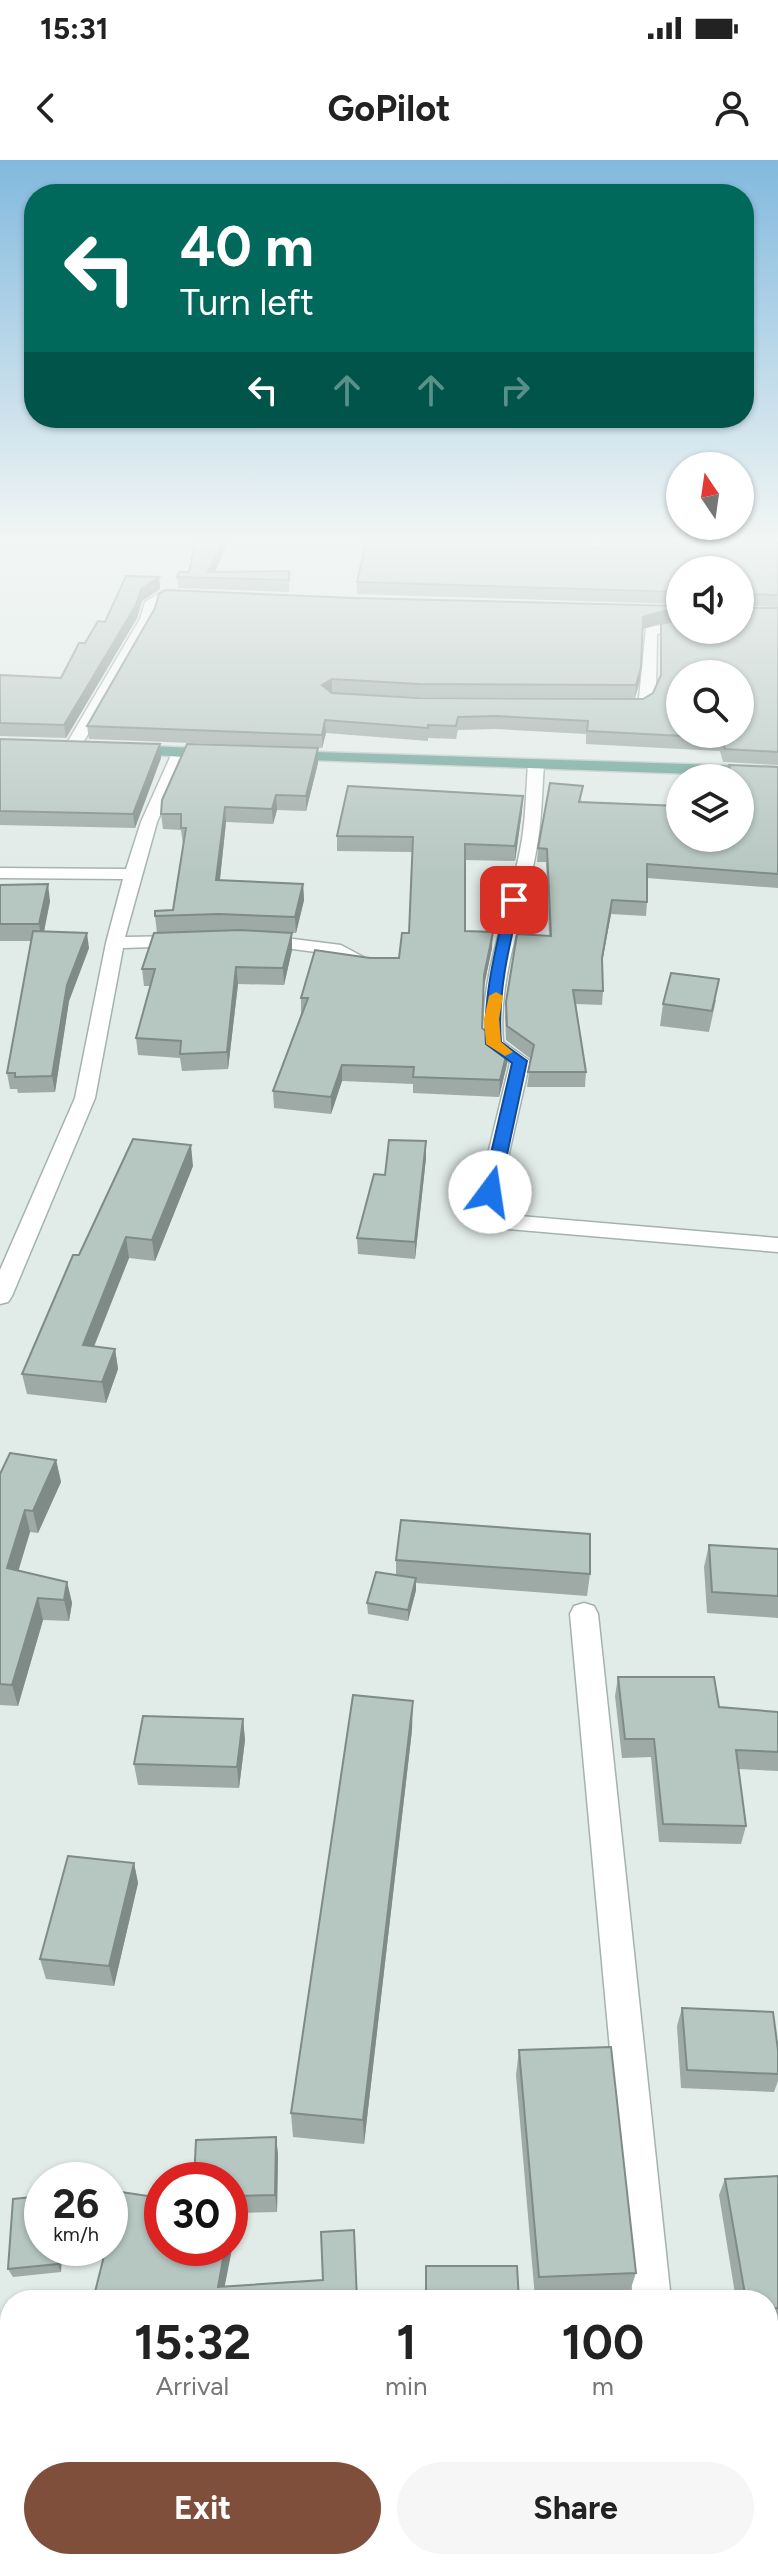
<!DOCTYPE html>
<html lang="en">
<head>
<meta charset="utf-8">
<style>
	body { margin:0; font-family:Figtree,sans-serif; background:#f6f6f6; color:#222; height:100vh; display:flex; flex-direction:column; font-size:30px; white-space:nowrap }
	* { box-sizing:border-box; margin:0 }
	p { font-size:26px; color:#767676 }
	.icon { flex:none; width:44px; height:44px; fill:none; stroke:currentColor; stroke-width:2; stroke-linecap:round; stroke-linejoin:round }
	.map { position:relative; flex:1; overflow:hidden }
	.sheet { position:absolute; left:0px; top:2130px; width:778px; height:280px; display:flex; flex-direction:column; background:#fff; border-radius:32px 32px 0 0; box-shadow:0 2px 6px #0004 }
	.sheet>* { flex:none }
	.banner { position:absolute; left:24px; top:24px; width:730px; height:244px; border-radius:32px; box-shadow:0 2px 6px #0004; background:#00695c; color:#fff; overflow:hidden }
	.needle { width:52px; rotate:347deg }
	.tools { position:absolute; left:666px; top:292px; display:grid; gap:16px }
	.tools a { display:grid; place-items:center; width:88px; height:88px; border-radius:50%; background:#fff; box-shadow:0 2px 6px #0004; font-size:40px }
	.speed { position:absolute; left:24px; top:2002px; display:flex; gap:16px; font-size:40px; font-weight:700; text-align:center }
	.speed>* { display:grid; place-content:center; width:104px; height:104px; border-radius:50%; background:#fff; box-shadow:0 2px 6px #0004; line-height:1 }
	.speed small { font-size:20px; font-weight:400 }
	.speed .limit { border:12px solid #d22; background:#fff; color:#111 }
	.pin { position:absolute; display:grid; place-items:center; width:68px; height:68px; color:#fff; margin:-34px; border-radius:16px; box-shadow:0 4px 12px #0006 }
	.me { position:absolute; width:88px; margin:-44px; rotate:14deg; stroke-linejoin:round; filter:drop-shadow(0 0 6px #0008) }
	.turn { display:flex; align-items:center; gap:28px; height:168px; padding:0 24px; font-size:36px }
	.turn .icon { width:104px; height:104px; stroke-width:2.5 }
	.turn b { display:block; font-size:56px; line-height:68px }
	.lanes { display:flex; align-items:center; height:76px; padding:0 24px; background:#0003; justify-content:center; gap:40px; direction:ltr }
	.lanes .off { opacity:.35 }
	.eta { display:flex; justify-content:space-evenly; align-items:center; height:136px; text-align:center }
	.eta b { font-size:48px; font-weight:700; line-height:56px }
	.action { display:flex; gap:16px; margin-top:auto; padding:16px 24px }
	.action a { flex:1; height:92px; border-radius:48px; background:#7f4f3c; color:#fff; font-size:32px; font-weight:700; line-height:92px; text-align:center }
	.action a+a { background:#f6f6f6; color:#222 }
	.status { display:flex; justify-content:space-between; align-items:center; height:56px; padding:0 40px; background:#fff; direction:ltr }
	.status svg { height:22px; fill:currentColor }
	header { display:flex; justify-content:space-between; align-items:center; height:104px; padding:0 24px; background:#fff; font-size:36px; font-weight:700 }
	.map>svg:first-child { display:block }
	.lines { fill:none; stroke-linecap:round; stroke-linejoin:round }
	.minor-casing { stroke:#a4b3ae; stroke-width:3 }
	.major-casing { stroke:#c1c8c7; stroke-width:3 }
	.minor { fill:#fff; fill-rule:evenodd }
	.major { fill:#66a094; fill-rule:evenodd }
	.wall { fill:#9daaa5 }
	.shaded-wall { fill:#7f8b86 }
	.building { fill:#b6c6c0; stroke:#7f8b86; stroke-width:2; fill-rule:evenodd }
	.route { fill:#1a73e8; stroke:#114b97; stroke-width:2 }
	.slow { fill:#f59e0b }
</style>
</head>
<body>
<div class="status"><b>15:31</b><svg viewBox="0 0 49 12"><path d="M0 12V9h3v3zM5 12V6h3v6zM10 12V3h3v9zM15 12V0h3v12zM26 1h20v11H26zM47 4h2v5h-2z"/></svg></div>
<header><svg class="icon" aria-label="back" viewBox="0 0 24 24"><path d="M15 5l-7 7 7 7"/></svg>GoPilot<svg class="icon" aria-label="person" viewBox="0 0 24 24"><circle cx="12" cy="8" r="4"/><path d="M4 21q1-7 8-7t8 7"/></svg></header>
<div class="map">
<svg width="778" height="2410" viewBox="0 0 778 2410">
	<rect width="100%" height="100%" fill="#e1ebe7"/>
	<g class="lines">
		<g class="minor-casing">
			<path id="minor" d="M583,378H595L598,397H590Z
				M163,431L190,432L196,436C186,444 170,436 158,444L154,459L80,588L77,591H67L64,588L140,459L145,442Z
				M680,461V469L657,474L656,529L647,548L617,549V543L637,541L639,538L646,468Z
				M180,588L188,593L157,662L125,777L184,776L193,781L184,786L123,788L95,938L12,1136L8,1142L0,1144V1110L75,938L106,783L123,719L0,718V708L126,709L141,662L172,593Z
				M536,600L544,605C542,630 542,655 538,680C528,748 497,812 503,882L530,901L495,1054L778,1078V1092L483,1067L475,1065L472,1060L510,903L484,884C479,812 511,748 522,679C526,655 526,629 528,605Z
				M261,775L341,785L380,806L371,811L331,794L255,784L252,780Z
				M584,1443L594,1446L598,1454L671,2140H633L570,1454L574,1446Z
				M0,2207L10,2208V2246L0,2245Z
				M776,2241L778,2242V2386L768,2382V2245Z
				M386,2400H428V2410H386Z"/>
		</g>
		<g class="major-casing">
			<path id="major" d="M130,585L213,589L221,594L213,599L125,593L122,590Z
				M286,591L778,607V617L281,599L278,596Z"/>
		</g>
		<use href="#minor" class="minor"/>
		<use href="#major" class="major"/>
	</g>
	<path class="wall" d="M230,378L215,412L289,411V432L178,428L177,417L189,412Z
		M597,378H778V447L741,446L742,448H778V605L723,602L720,591L586,584V574L495,569L458,570L456,579L428,578V581L326,573L322,588L89,579L87,566L353,438L680,446V459L643,469L640,520L635,538L419,537L331,533L419,538L643,539L653,533L660,518V476L661,464L740,470L680,410V444L357,434V422L599,388Z
		M159,417L160,429L142,441L137,458L66,578L0,576V515L61,518L85,483L105,462Z
		M0,579L161,598L135,668L0,665Z
		M318,588V603L306,651L277,650L273,664L226,662L220,720L303,724L304,740L296,773H292V790L284,825L238,824L228,909L182,911L180,898L138,895L136,878L151,826H144L142,809L157,773L155,756L173,750L183,684L181,670L163,669L161,654Z
		M729,605L778,607V728L647,718V742L646,756L611,754L602,803L603,831L602,845L576,844L586,912L585,927H527L531,899L506,880L505,856L506,842L549,776L546,702H537L538,688L582,639L581,643L740,678V618H727Z
		M523,636L522,651L515,701L465,700V771L492,788L483,830L482,868L508,888L507,904L499,937L413,933V924L342,921L331,954L274,948L273,931L301,854V838L370,798H399L409,773L412,692L337,691V676Z
		M0,725L50,741L44,772L89,788L69,841L55,932L18,933L17,929H10L7,913L32,781H0Z
		M716,840L709,872L660,866L663,844Z
		M426,998L415,1099L358,1094L357,1078L385,1015Z
		M193,1006L155,1101L129,1098L94,1187L115,1189L118,1209L106,1243L27,1234L22,1214L79,1095Z
		M56,1300L61,1322L38,1373L30,1372L18,1410L67,1422L72,1443L69,1461L43,1460L18,1546L0,1545V1314Z
		M709,1385L778,1389V1458L707,1453L704,1407Z
		M396,1400L590,1414L587,1436L416,1423V1430L408,1461L368,1454L367,1443L396,1415Z
		M618,1517L719,1547L778,1552V1611L738,1609L746,1666L741,1684L659,1682L651,1597L622,1598L615,1536Z
		M243,1559L245,1580L239,1628L138,1625L134,1604Z
		M412,1570L364,1984L293,1977L291,1953Z
		M134,1703L138,1723L114,1826L46,1819L40,1799Z
		M682,1848L778,1890V1921L774,1932L681,1928L677,1866Z
		M519,1890L636,2113L629,2134L535,2138L516,1915Z
		M276,1977L278,1995L277,2052L239,2053L224,2127L357,2140H93L162,2088L230,2020Z
		M778,2016V2163H768V2140H736L719,2035L725,2019Z
		M42,2088H62L61,2112L13,2117L8,2109Z
		M774,2371L778,2410H686L685,2400H768Z"/>
	<path class="shaded-wall" d="M224,378H230L212,418L208,412Z
		M159,417L160,429L142,441L137,458L66,578L64,565L141,429Z
		M680,446L679,458L642,469L643,457Z
		M641,507L640,520L635,538L636,525Z
		M332,519V532L322,538V525Z
		M325,560L326,573L322,588V575Z
		M160,584L161,598L135,668L133,654Z
		M318,588V603L306,651V636Z
		M276,635L277,650L273,664L272,649Z
		M523,636L522,651L515,701V686Z
		M225,647L226,662L218,736L216,720Z
		M48,724L50,741L42,781L39,764Z
		M303,724L304,740L296,773L295,757Z
		M612,740L611,754L600,812L602,798Z
		M493,772L492,788L483,831L484,815Z
		M87,773L89,788L69,841L55,932L52,916L67,825Z
		M292,773V790L284,825L283,808Z
		M236,807L238,824L228,909L227,892Z
		M508,888L507,904L499,937L500,920Z
		M342,905V921L331,954V937Z
		M426,981V998L415,1099V1082Z
		M191,985L193,1006L155,1101L152,1080Z
		M126,1077L129,1098L86,1206L83,1185Z
		M115,1189L118,1209L106,1243L102,1222Z
		M56,1300L61,1322L38,1373L33,1351Z
		M25,1350L30,1372L13,1429L7,1408Z
		M416,1418V1430L408,1461V1450Z
		M67,1422L72,1443L69,1461L64,1440Z
		M38,1438L43,1460L18,1546L12,1525Z
		M413,1541L412,1570L364,1984L363,1960Z
		M243,1559L245,1580L239,1628L237,1607Z
		M134,1703L138,1723L114,1826L109,1806Z
		M276,1977L278,1995L277,2052L275,2035Z
		M236,2036L239,2053L222,2140L218,2127L225,2088H230V2065Z
		M58,2088H62L61,2112L58,2104Z"/>
	<path class="building" d="M196,378H224L208,412L289,411V420L177,417L179,412H189Z
		M367,378H586L589,388L601,387L600,378H778V435L742,434L740,436V410H680V432L357,422Z
		M126,416L159,417L141,429L136,445L64,565L0,563V515L61,518L79,483H85L98,461L105,462Z
		M166,430L353,438L680,446L643,457L641,507L636,525L419,524L332,519L322,525L332,533L419,538L643,539L653,533L661,515V464L680,460V470H740V442L742,448H778V592L725,589L722,578L587,571L588,561L496,556L458,557L456,566L428,565V568L325,560L322,575L87,566L155,448L159,434ZM680,514H740V574H680Z
		M0,579L160,584L133,654L0,651Z
		M187,584L318,588L306,636L276,635L272,649L225,647L216,720L303,724L295,757L219,754L155,756V751L173,750L186,668H181V654H161L162,640Z
		M729,605L778,607V714L647,704V742L612,740L602,798L603,831L573,830L586,912H528L534,885L507,866L506,842L517,774L551,776L547,689L538,688L550,623L583,626L579,642L680,646V678H740V618H732Z
		M348,626L523,636L515,686L465,684V771L493,772L484,815L482,868L508,888L500,920L413,917L414,907L342,905L331,937L273,931L308,838H301L315,790L370,798H399L402,773H409L413,677L337,676Z
		M48,724L39,764H0V725Z
		M241,770L292,773L283,808L236,807L227,892L180,894L181,881L136,878L155,809H142L154,773Z
		M33,771L87,773L67,825L52,916L15,917V913H7Z
		M671,813L719,819L712,851L663,844Z
		M133,979L191,985L152,1080L126,1077L83,1185L115,1189L102,1222L22,1214L73,1095H79Z
		M389,980L426,981L415,1082L357,1078L374,1014L385,1015Z
		M10,1293L56,1300L33,1351L25,1350L7,1408L67,1422L64,1440L38,1438L12,1525L0,1524V1314Z
		M401,1360L590,1374V1414L396,1400Z
		M709,1385L778,1389V1436L712,1432Z
		M376,1412L416,1418L408,1450L367,1443Z
		M618,1517H714L719,1547L778,1552V1592L736,1590L746,1666L663,1664L654,1579H625Z
		M353,1535L413,1541L363,1960L291,1953Z
		M143,1556L243,1559L237,1607L134,1604Z
		M68,1696L134,1703L109,1806L40,1799Z
		M682,1848L773,1852L778,1890V1914L687,1910Z
		M611,1887L636,2113L539,2117L519,1890Z
		M276,1977L275,2035L236,2036L230,2065V2020H194L196,1980Z
		M778,2016V2148L768,2149V2140H746L725,2019Z
		M121,2032L162,2038V2088H225L218,2127L323,2120L321,2072L354,2070L357,2140H93L106,2088H110V2073Z
		M42,2036V2088H58V2104L8,2109L13,2039Z
		M426,2106H517L519,2140H426Z
		M768,2348H774V2371L778,2374V2410H693L692,2400H768Z
		M473,2400H536V2410H474Z"/>
	<linearGradient id="sky" x2="0" y2="1"><stop stop-color="#82b9de"/><stop offset="0.53" stop-color="#f2f6f4"/><stop offset="1" stop-color="#f2f6f4" stop-opacity="0"/></linearGradient>
	<rect width="778" height="716" fill="url(#sky)"/>
	<path class="route" d="M514,736L520,740C509,786 497,835 501,882L527,901L499,1032L490,1037L482,1032L512,903L486,884C483,836 496,787 507,740Z"/>
	<path class="slow" d="M496,832L503,836L499,859L501,882L513,892L505,896L486,884L484,859L489,836Z"/>
</svg>
<div class="tools">
<a><svg class="needle" viewBox="-14 -14 28 28"><path d="M0-13l5 13h-10z" fill="#e53935"/><path d="M0 13l5-13h-10z" fill="#767676"/></svg></a>
<a><svg class="icon" aria-label="sound" viewBox="0 0 24 24"><path d="M4 9h4l5-4v14l-5-4H4zM17 9q2 3 0 6"/></svg></a>
<a><svg class="icon" aria-label="search" viewBox="0 0 24 24"><circle cx="10" cy="10" r="6"/><path d="M15 15l6 6"/></svg></a>
<a><svg class="icon" aria-label="layers" viewBox="0 0 24 24"><path d="M12 4l9 5-9 5-9-5zM3 14l9 5 9-5"/></svg></a>
</div>
<div class="speed"><div>26<small>km/h</small></div><div class="limit">30</div></div>
<div class="pin" style="left:514px;top:740px;background:#d93025"><svg class="icon" aria-label="arrive" viewBox="0 0 24 24"><path d="M6 21V4h12l-3 4 3 4H6"/></svg></div>
<svg class="me" style="left:490px;top:1032px" viewBox="-20 -20 40 40"><circle r="19" fill="#fff"/><path d="M0-13L10 11 0 6-10 11z" fill="#1a73e8"/></svg>
<div class="banner">
<div class="turn"><svg class="icon" aria-label="left" viewBox="0 0 24 24"><path d="M17 20v-9H6M10 6l-5 5 5 5"/></svg><div><b>40 m</b>Turn left</div></div>
<div class="lanes"><svg class="icon" aria-label="left" viewBox="0 0 24 24"><path d="M17 20v-9H6M10 6l-5 5 5 5"/></svg><svg class="icon off" aria-label="ahead" viewBox="0 0 24 24"><path d="M12 20V5M6 11l6-6 6 6"/></svg><svg class="icon off" aria-label="ahead" viewBox="0 0 24 24"><path d="M12 20V5M6 11l6-6 6 6"/></svg><svg class="icon off" aria-label="right" viewBox="0 0 24 24"><path d="M7 20v-9h11M14 6l5 5-5 5"/></svg></div>
</div>
<section class="sheet">
<div class="eta">
<div><b>15:32</b><p>Arrival</p></div>
<div><b>1</b><p>min</p></div>
<div><b>100</b><p>m</p></div>
</div>
<div class="action"><a>Exit</a><a>Share</a></div>
</section>
</div>
</body>
</html>
